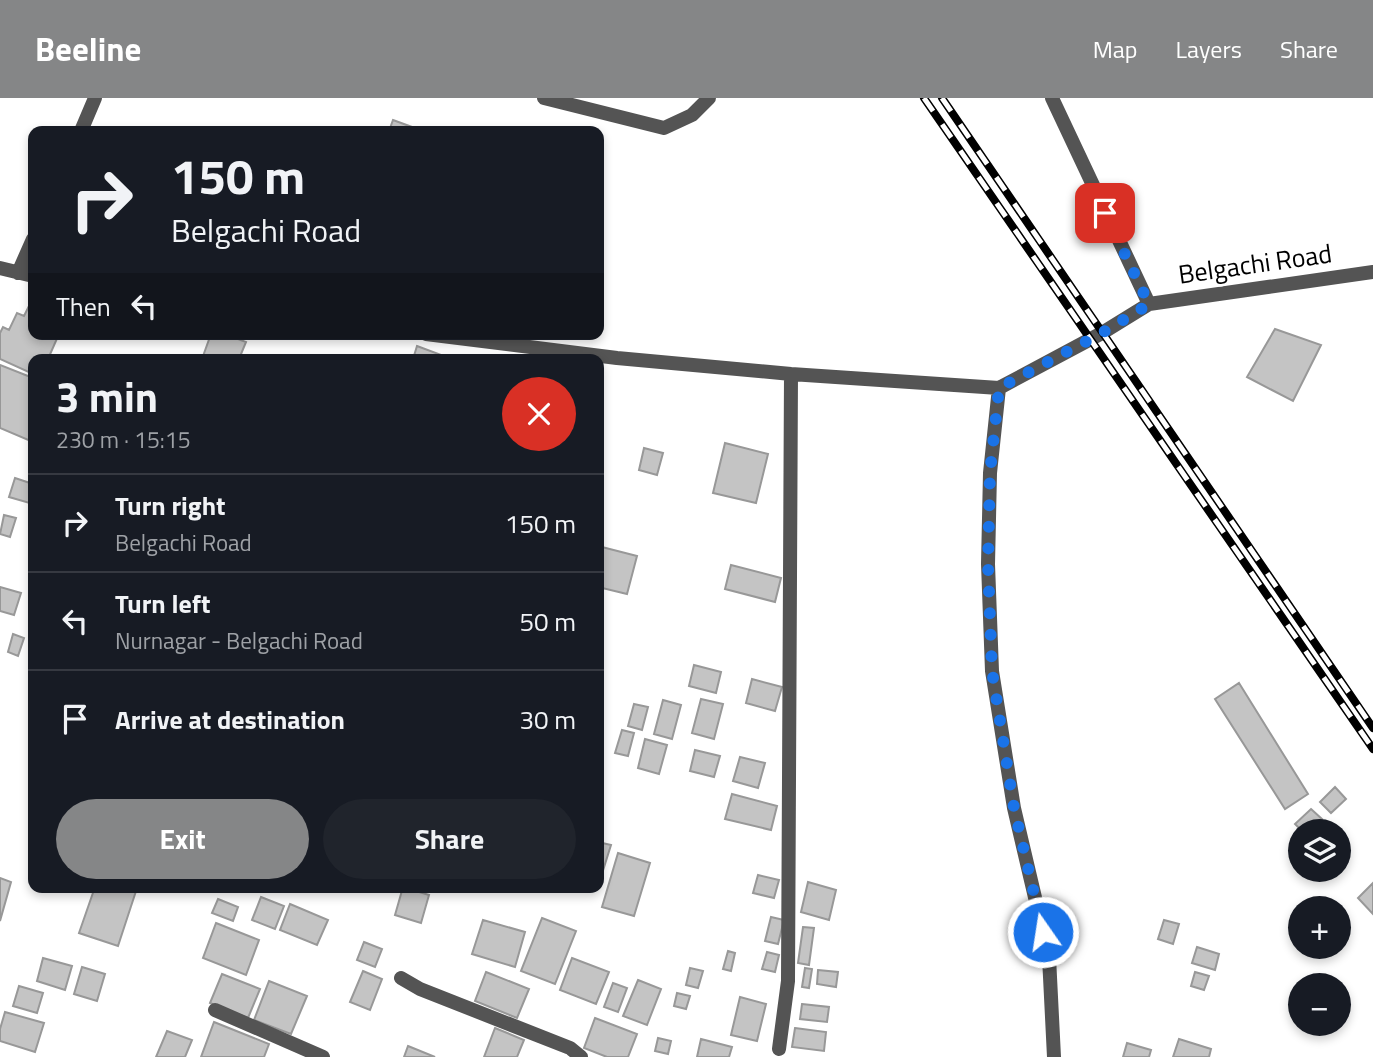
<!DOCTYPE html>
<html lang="en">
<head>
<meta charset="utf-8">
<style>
	body { margin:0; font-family:"Titillium Web",sans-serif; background:#20242c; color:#f1f3f6; height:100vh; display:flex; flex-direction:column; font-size:26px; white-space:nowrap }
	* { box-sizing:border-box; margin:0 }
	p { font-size:23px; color:#9ea1a6 }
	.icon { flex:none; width:38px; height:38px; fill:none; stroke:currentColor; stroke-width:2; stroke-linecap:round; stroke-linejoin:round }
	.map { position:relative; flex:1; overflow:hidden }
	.panel { position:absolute; left:28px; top:256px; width:576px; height:539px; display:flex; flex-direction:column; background:#171b24; border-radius:14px; box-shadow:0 4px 10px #0003 }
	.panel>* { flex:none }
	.top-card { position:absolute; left:28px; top:28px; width:576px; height:214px; border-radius:14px; box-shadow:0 4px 10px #0003; background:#171b24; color:#f1f3f6; overflow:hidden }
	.controls { position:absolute; left:1288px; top:721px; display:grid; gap:14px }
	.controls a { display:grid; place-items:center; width:63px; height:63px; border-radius:50%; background:#171b24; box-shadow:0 4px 10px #0003; font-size:35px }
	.pin { position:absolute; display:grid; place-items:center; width:60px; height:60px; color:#fff; margin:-30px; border-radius:14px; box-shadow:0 4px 10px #0006 }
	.me { position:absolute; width:77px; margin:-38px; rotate:347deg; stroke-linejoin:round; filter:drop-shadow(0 0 5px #0008) }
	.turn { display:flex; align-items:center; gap:24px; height:147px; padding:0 28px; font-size:32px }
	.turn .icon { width:91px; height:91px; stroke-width:2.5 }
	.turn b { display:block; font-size:49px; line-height:60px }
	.then { display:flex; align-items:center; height:66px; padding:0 28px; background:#0003; gap:14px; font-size:26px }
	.round { display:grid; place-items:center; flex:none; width:74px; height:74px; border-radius:37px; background:#20242c }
	.headline { display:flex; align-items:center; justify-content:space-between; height:119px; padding:0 28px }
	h1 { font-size:42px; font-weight:700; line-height:52px }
	.action { display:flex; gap:14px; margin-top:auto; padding:14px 28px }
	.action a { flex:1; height:80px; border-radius:42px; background:#858687; color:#fff; font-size:28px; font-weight:700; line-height:80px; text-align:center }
	.action a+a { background:#20242c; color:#f1f3f6 }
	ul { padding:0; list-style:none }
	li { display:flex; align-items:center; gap:21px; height:98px; padding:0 28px; border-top:2px solid #363941 }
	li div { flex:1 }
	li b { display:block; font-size:26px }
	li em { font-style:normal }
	header { display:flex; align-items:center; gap:42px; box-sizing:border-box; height:98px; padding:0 35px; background:#858687; color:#fff }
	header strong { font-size:33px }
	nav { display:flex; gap:38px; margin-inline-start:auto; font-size:24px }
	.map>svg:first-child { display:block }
	.building { fill:#c4c4c4; stroke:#989898; stroke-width:2 }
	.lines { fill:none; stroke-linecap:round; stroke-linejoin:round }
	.minor { stroke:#545454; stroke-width:14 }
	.rail-casing { stroke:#000; stroke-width:8 }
	.rail { stroke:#fff; stroke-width:5; stroke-dasharray:16; stroke-linecap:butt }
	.route { stroke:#1a73e8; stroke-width:12; stroke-dasharray:0 21.6 }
	.labels { text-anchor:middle; stroke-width:5; stroke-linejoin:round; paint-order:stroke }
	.street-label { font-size:26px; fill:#000; stroke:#fff }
</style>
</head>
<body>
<header>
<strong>Beeline</strong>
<nav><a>Map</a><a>Layers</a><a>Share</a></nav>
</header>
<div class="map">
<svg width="1373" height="959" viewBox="0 0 1373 959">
	<rect width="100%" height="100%" fill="#fff"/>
	<path class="building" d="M393,22L423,33H389Z
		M30,206L33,208V236H59L48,261H33V276L0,261V235L3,229L9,232L17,215L24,218Z
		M1275,231L1321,247L1293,303L1247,279Z
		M211,236H225L246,244L239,261H202Z
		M417,248L444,258L443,261H413Z
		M0,267L33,280V344L0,330Z
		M725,345L768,356L756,405L713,395Z
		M644,350L663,355L657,377L639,372Z
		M15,380L33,386V406L9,399Z
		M4,417L16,420L10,439L0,436Z
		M598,448L637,458L627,496L598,489Z
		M731,467L781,480L775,504L725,491Z
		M0,489L21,495L14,517L0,513Z
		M13,536L24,540L18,558L8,554Z
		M694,567L721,574L716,595L689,588Z
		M752,581L782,589L775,613L746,605Z
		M1239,585L1308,696L1285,711L1215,601Z
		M701,601L723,606L714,641L692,635Z
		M663,602L681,607L672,641L654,636Z
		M634,606L648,609L642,632L628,628Z
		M622,632L634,635L628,658L615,655Z
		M645,641L667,647L659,676L638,670Z
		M695,652L720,658L714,679L690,673Z
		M740,659L765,665L758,690L733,683Z
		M1335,689L1346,701L1331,715L1320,704Z
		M732,696L777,708L771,732L725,721Z
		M1311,711L1322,721L1309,733H1302L1295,726Z
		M598,744L611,747L600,782L598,781Z
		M618,755L650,765L634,818L602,809Z
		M758,777L779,782L774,800L753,795Z
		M0,780L11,784L0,823Z
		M808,784L836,792L829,822L801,814Z
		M1373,785V816L1358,800Z
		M95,789L137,790L118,848L79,835Z
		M403,789L429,797L421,825L395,817Z
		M261,799L284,808L275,831L252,822Z
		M218,801L238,809L233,823L212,815Z
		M290,806L328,822L317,847L280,832Z
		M771,819L784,822L778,846L765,843Z
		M542,820L576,833L555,886L521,873Z
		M483,822L525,834L515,869L472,856Z
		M1164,822L1179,826L1173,846L1158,841Z
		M216,825L259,842L246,877L203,860Z
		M803,829L814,830L809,867L798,865Z
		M364,844L382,851L375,869L357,862Z
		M1197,849L1219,856L1215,872L1192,865Z
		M728,853L735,855L731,873L723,871Z
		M767,854L779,857L775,874L762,871Z
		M43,860L72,868L65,892L37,883Z
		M572,860L609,874L596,906L560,892Z
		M82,869L105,876L97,903L74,896Z
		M690,870L703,873L698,890L686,887Z
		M805,870L812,871L809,890L802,889Z
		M818,872L838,874L836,889L817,886Z
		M363,873L382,881L370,912L350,904Z
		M486,874L529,891L517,920L475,903Z
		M1195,874L1209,878L1204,892L1191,888Z
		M222,876L260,891L248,920L210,905Z
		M638,882L661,891L647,927L623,918Z
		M269,883L307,898L291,936L254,922Z
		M613,885L627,890L618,914L604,909Z
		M19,888L43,895L37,915L13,908Z
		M677,895L690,898L686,911L674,908Z
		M740,899L766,906L757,943L731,937Z
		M802,906L829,909L827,924L800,921Z
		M5,914L44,925L35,954L0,943V931Z
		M595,920L637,936L628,959H607L584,950Z
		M214,924L269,946L264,959H201Z
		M495,930L524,942L517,959H484Z
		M795,930L826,934L824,953L792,949Z
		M167,933L192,942L185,959H156Z
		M658,940L671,943L668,956L655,953Z
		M701,941L732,949L729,959H697Z
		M1179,941L1211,951L1209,959H1173Z
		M1127,945L1151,952L1149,959H1123Z
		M408,948L435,959H404Z"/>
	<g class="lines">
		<path class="minor" d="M544,0L664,30L692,17L709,0
			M1052,0L1149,206
			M81,33L95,0
			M0,170L33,178
			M18,175L33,141
			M426,236L617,260L791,276L999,290L990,375L988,466L992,573L1014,710L1049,859L1054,959
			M999,290L1102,235L1149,206L1373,174
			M401,880L420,891L570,950L581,959
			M215,912L323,959
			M779,951L788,883L791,276"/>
		<g class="rail-casing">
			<path id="rail" d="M924,0L1373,651
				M942,0L1373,630"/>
		</g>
		<use href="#rail" class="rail"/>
	</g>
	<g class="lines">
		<path class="route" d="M1043,834L1014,710L992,573L988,466L990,375L999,290L1102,235L1149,206L1105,115"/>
	</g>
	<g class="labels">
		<g class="street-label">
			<text transform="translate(1255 166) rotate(-8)" y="9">Belgachi Road</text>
		</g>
	</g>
</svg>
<div class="controls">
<a><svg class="icon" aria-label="layers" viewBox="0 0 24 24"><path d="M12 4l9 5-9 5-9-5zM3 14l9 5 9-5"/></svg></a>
<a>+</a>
<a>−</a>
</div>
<div class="pin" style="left:1105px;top:115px;background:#d93025"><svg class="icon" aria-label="arrive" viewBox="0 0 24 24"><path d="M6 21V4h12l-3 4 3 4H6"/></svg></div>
<svg class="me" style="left:1043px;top:834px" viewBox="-20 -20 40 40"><circle r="17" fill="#1a73e8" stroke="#fff" stroke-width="3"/><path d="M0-11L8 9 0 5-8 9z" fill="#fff"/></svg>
<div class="top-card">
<div class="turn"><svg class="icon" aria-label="right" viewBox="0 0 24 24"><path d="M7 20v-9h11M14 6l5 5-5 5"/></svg><div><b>150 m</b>Belgachi Road</div></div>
<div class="then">Then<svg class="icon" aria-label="left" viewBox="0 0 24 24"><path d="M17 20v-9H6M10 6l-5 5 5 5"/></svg></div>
</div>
<section class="panel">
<div class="headline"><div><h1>3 min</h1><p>230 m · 15:15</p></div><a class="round" style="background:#d93025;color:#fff"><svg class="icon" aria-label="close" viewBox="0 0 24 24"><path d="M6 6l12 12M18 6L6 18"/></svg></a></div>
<ul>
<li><svg class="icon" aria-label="right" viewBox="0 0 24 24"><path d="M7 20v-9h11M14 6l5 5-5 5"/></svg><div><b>Turn right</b><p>Belgachi Road</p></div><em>150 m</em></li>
<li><svg class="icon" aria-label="left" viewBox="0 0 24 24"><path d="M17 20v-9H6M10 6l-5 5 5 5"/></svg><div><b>Turn left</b><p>Nurnagar - Belgachi Road</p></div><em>50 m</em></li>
<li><svg class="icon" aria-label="arrive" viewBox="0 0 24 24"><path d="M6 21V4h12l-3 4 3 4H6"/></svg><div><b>Arrive at destination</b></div><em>30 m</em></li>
</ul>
<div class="action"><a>Exit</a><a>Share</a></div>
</section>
</div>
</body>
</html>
